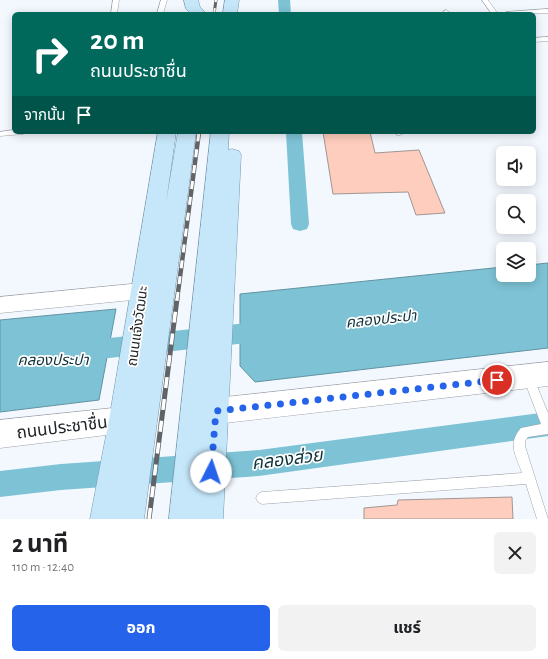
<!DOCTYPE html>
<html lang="th">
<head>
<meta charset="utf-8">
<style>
	body { margin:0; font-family:"Alegreya Sans","Noto Sans Thai",sans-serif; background:#f2f2f2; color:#202124; height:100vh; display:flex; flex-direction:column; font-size:15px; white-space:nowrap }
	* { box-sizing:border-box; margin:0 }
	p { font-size:13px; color:#757577 }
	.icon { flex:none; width:22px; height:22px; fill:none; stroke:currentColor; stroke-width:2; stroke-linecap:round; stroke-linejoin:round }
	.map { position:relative; height:519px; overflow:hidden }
	.side { display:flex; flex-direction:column; background:#fff; flex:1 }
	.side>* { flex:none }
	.top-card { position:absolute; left:12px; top:12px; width:524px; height:122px; border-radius:6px; box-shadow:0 2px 10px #0003; background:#00695c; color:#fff; overflow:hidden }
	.buttons { position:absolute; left:496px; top:146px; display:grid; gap:8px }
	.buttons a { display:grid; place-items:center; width:40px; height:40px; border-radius:6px; background:#fff; box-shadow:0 2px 10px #0003; font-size:20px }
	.pin { position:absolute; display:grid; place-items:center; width:34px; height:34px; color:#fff; margin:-17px; border:2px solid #fff; border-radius:50%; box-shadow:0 1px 4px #0007 }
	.me { position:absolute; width:44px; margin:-22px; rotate:4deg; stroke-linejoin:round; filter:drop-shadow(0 0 3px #0008) }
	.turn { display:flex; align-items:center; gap:14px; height:84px; padding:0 12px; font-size:18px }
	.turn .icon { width:52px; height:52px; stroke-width:2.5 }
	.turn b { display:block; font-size:28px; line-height:34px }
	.then { display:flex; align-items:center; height:38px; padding:0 12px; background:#0003; gap:8px; font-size:15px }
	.round { display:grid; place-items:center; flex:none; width:42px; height:42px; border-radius:6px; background:#f2f2f2 }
	.overview { display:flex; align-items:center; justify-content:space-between; height:68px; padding:0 12px }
	h1 { font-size:24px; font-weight:700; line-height:30px }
	.action { display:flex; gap:8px; margin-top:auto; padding:8px 12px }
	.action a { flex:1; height:46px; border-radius:6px; background:#2563eb; color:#fff; font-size:16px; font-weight:700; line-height:46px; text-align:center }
	.action a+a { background:#f2f2f2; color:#202124 }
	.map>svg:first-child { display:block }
	.water { fill:#7dc3d5; stroke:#6193a1 }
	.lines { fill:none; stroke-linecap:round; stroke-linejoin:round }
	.canal { fill:#7dc3d5; fill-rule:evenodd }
	.building { fill:#fecdbd; stroke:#a09693 }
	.service-casing { stroke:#9ca1a9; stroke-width:1 }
	.minor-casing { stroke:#9ca1a9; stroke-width:1 }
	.tertiary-casing { stroke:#9ca1a9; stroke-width:1 }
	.secondary-casing { stroke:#9ca1a9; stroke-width:1 }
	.primary-casing { stroke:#7498ae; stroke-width:1 }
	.service { fill:#fff; fill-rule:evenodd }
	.minor { fill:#fff; fill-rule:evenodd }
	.tertiary { fill:#fff; fill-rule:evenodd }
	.secondary { fill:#fff; fill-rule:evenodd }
	.primary { fill:#c6e7fa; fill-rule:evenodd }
	.rail-far2-casing { stroke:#606468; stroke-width:3 }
	.rail-far1-casing { stroke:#606468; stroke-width:4.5 }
	.rail-casing { stroke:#606468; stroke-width:5 }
	.rail-far2 { stroke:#fff; stroke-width:2; stroke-dasharray:6; stroke-linecap:butt }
	.rail-far1 { stroke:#fff; stroke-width:3; stroke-dasharray:8; stroke-linecap:butt }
	.rail { stroke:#fff; stroke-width:3.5; stroke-dasharray:11; stroke-linecap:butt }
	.route { stroke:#2563eb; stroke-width:7; stroke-dasharray:0 12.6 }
	.labels { text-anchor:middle; stroke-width:3.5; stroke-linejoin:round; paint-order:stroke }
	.street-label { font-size:14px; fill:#212427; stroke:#fff }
	.water-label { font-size:15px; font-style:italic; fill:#10333b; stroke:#fff }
	.near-street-label { font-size:17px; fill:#212427; stroke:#fff }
	.near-water-label { font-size:18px; font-style:italic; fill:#10333b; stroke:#fff }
</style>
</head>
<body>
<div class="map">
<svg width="548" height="519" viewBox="0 0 548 519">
	<rect width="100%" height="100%" fill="#f3f8fe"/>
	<path class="water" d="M548,263V348L255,382L240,366V294L503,267V275H529V265Z
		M116,309L99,400L0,412V320Z"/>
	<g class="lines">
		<path class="canal" d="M278,0H290L291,14H279Z
			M286,132H302L309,224L307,229L300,231L293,229L291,224Z
			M266,321L274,324L277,331L274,338L266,341L82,361L74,358L71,351L74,344L82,341Z
			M548,412V436L259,476L61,490L0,497V471L61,464L259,450Z"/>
	</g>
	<path class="building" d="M323,132H370L375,153L419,150L445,213L416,215L408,192L333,194Z
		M512,497L513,519H364V508L397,505L398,500Z"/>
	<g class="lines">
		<g class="service-casing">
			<path id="service" d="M113,0H119L117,14H111Z
				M161,0H167L163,14H157Z
				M482,0H488L498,14H492Z
				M548,9V13L503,14L506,12Z
				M446,10L448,11L450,14H444L443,12Z
				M548,37V41L534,42V38Z
				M14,130V132H27L23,134L0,136V132Z
				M396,132H404V133L400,135H397Z
				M528,372L532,374L548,413V434L528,437L525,441V446L548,519H537L526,484L262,504L258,502L256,498L258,494L262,492L522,473C516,455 507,444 521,428L541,424L523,377L524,374Z"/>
		</g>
		<g class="minor-casing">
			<path id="minor" d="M142,283L149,286L151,291L149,296L142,299L0,313V297Z"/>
		</g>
		<g class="tertiary-casing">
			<path id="tertiary" d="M123,407L133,411L137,420L133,429L123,433L0,448V420Z"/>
		</g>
		<g class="secondary-casing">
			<path id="secondary" d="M548,362V386L216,424L207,420L203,411L207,402L216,398Z"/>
		</g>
		<g class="primary-casing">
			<path id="primary" d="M184,0H198L200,7L207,14H191L186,9Z
				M225,0H239L237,14H223Z
				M158,132H176L166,203L178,132H196L144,519H90L109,420Z
				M211,132H229L228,150L232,149L239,151L241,155L223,519H169Z"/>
		</g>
		<use href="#service" class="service"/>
		<use href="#minor" class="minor"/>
		<use href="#tertiary" class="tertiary"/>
		<use href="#secondary" class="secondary"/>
		<use href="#primary" class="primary"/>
		<g class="rail-far2-casing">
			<path id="rail-far2" d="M214,14L216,0"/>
		</g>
		<g class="rail-far1-casing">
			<path id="rail-far1" d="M177,300L199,132"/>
		</g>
		<g class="rail-casing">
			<path id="rail" d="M149,519L177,299"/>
		</g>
		<use href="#rail-far2" class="rail-far2"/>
		<use href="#rail-far1" class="rail-far1"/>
		<use href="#rail" class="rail"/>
	</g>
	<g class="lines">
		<path class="route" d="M211,472L216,411L497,380"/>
	</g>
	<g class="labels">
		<g class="street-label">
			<text transform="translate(137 326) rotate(-82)" y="5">ถนนแจ้งวัฒนะ</text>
		</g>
		<g class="water-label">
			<text transform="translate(381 319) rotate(-6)" y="5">คลองประปา</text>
			<text x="53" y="365">คลองประปา</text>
		</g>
		<g class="near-street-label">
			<text transform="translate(62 427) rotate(-7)" y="6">ถนนประชาชื่น</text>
		</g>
		<g class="near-water-label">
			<text transform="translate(287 459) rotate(-7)" y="6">คลองส่วย</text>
		</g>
	</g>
</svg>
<div class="buttons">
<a><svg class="icon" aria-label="sound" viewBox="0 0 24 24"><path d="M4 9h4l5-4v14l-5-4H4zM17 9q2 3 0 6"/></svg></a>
<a><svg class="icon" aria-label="search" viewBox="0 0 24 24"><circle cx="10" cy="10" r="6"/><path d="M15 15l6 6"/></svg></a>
<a><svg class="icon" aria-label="layers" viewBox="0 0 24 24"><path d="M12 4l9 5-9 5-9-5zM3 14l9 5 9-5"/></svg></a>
</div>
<div class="pin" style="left:497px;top:380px;background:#d93025"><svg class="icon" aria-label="arrive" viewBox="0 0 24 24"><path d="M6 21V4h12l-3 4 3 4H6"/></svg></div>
<svg class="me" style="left:211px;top:472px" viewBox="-20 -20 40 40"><circle r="19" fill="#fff"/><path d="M0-13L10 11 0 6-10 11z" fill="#2563eb"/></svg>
<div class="top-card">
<div class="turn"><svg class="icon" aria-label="right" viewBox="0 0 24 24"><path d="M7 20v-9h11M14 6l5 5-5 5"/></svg><div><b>20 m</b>ถนนประชาชื่น</div></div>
<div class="then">จากนั้น<svg class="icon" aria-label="arrive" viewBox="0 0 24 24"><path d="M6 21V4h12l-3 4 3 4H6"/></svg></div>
</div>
</div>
<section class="side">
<div class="overview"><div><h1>2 นาที</h1><p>110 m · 12:40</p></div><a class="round"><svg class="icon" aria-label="close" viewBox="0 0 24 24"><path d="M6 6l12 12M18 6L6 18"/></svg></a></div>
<div class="action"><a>ออก</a><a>แชร์</a></div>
</section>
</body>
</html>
